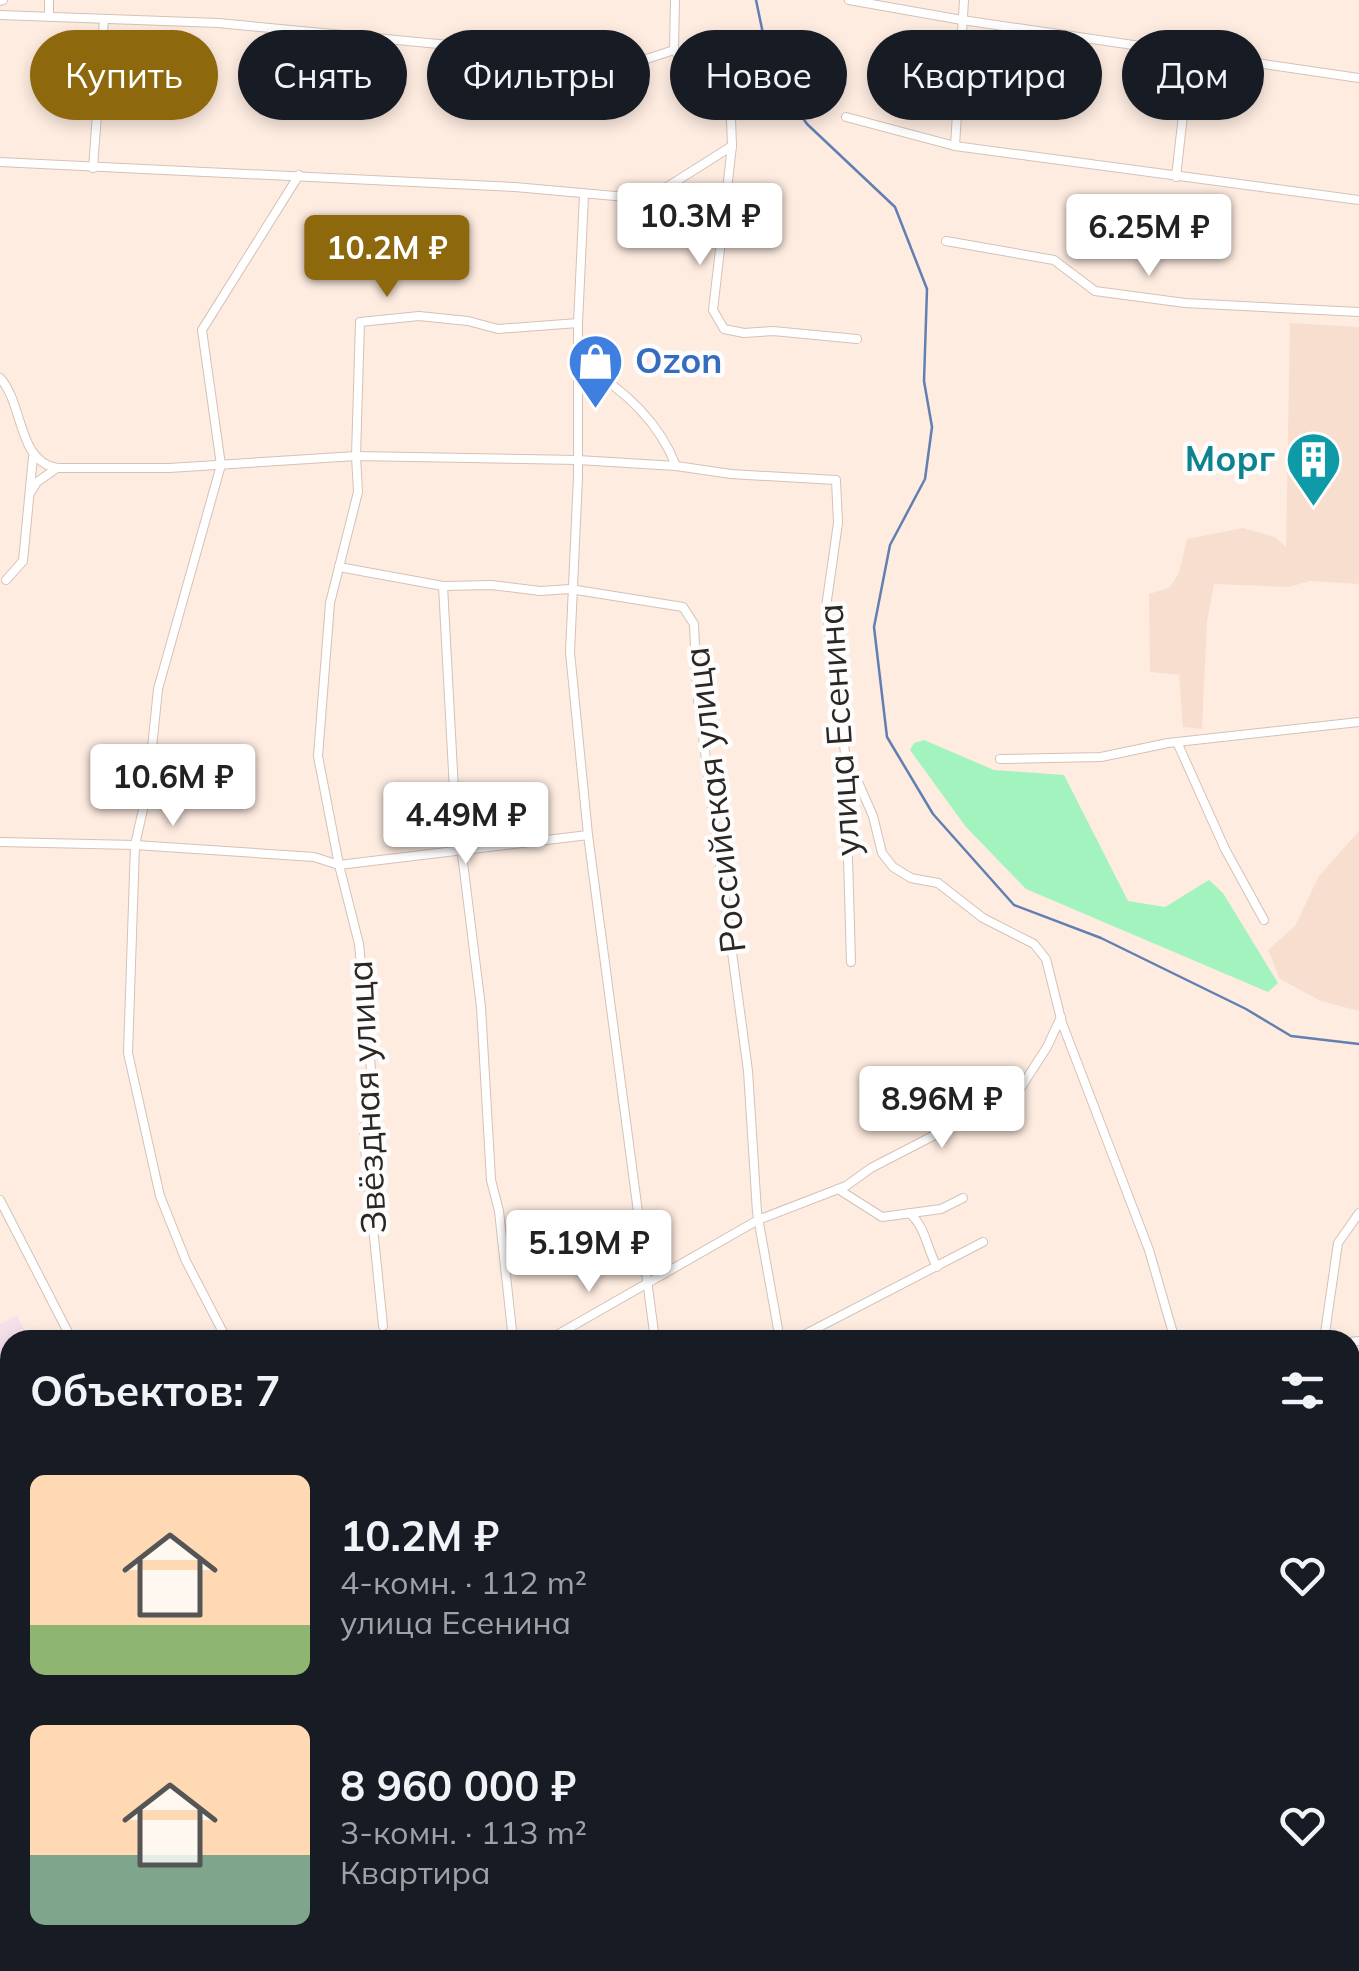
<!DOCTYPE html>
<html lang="ru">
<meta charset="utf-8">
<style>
body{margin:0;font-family:Mulish,sans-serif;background:#242831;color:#f1f3f6;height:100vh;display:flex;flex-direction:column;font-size:38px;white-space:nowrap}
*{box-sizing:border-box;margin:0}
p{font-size:32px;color:#9ea1a6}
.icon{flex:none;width:55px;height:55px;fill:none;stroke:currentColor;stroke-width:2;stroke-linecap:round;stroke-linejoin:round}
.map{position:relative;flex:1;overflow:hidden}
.details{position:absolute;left:0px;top:1330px;width:1360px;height:642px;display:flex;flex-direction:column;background:#171b24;border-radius:30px 30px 0 0;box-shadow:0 5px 15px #0003}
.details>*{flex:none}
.hud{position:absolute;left:30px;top:30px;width:1300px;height:90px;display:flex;gap:20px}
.price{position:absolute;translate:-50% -85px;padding:0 22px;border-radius:10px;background:#fff;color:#222;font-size:32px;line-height:65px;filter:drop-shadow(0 2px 5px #0008)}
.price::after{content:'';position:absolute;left:50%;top:60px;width:30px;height:22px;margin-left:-15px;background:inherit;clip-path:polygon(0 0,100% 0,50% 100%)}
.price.active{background:#8e680c;color:#fff}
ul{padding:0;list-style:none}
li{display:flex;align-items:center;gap:30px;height:250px;padding:0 30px}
li span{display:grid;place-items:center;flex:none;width:280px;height:200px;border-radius:15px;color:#555}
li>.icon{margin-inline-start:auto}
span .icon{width:120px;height:120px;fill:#fffc;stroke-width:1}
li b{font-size:42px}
h2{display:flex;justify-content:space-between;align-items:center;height:120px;padding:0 30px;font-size:42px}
.pill{padding:0 35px;border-radius:45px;background:#171b24;box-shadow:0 5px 15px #0003;font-size:35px;line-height:90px}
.pill.active{background:#8e680c;color:#fff}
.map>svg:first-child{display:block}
.built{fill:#f8decf}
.education{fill:#f5dfeb}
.green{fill:#a2f3be}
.forest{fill:url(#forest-firs)}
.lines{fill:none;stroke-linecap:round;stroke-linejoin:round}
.stream{stroke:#627fb2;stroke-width:2.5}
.minor-casing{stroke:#d4c2b7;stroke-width:10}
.minor{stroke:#fff;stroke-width:8}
.rail{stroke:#594f4a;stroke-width:2.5;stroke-dasharray:15 8;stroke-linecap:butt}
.labels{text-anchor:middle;stroke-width:9;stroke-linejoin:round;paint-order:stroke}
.shop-label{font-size:35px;font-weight:bold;fill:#366cbe;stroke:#fdfdfd;text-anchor:start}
.culture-label{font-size:35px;font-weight:bold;fill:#0d838f;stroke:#fdfdfd;text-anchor:end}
.street-label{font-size:35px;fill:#2d2622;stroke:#fdfdfd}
</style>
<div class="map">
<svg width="1359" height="1971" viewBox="0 0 1359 1971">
<defs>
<pattern id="forest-firs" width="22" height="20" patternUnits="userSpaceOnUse" patternTransform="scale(2.5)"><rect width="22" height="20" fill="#6bc68e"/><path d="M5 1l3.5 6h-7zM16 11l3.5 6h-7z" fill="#58a174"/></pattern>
</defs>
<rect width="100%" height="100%" fill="#feece1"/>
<!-- built -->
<g class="built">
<polygon points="1290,323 1359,327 1359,584 1310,581 1289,587 1214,584 1207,622 1202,729 1183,727 1179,675 1150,672 1149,594 1169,588 1179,573 1187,539 1243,528 1275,537 1286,547"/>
<polygon points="1359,831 1359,1011 1321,1001 1280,979 1268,950 1295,926 1319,876"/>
</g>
<!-- education -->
<polygon class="education" points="17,1316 30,1340 10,1340 10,1570 0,1571 0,1324"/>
<!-- green -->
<g class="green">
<polygon points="924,740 994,770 1064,775 1128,901 1165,907 1209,880 1223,893 1278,983 1268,992 1026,889 966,827 910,750 914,743"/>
<polygon points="1359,1631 1359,1971 1118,1971 1109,1963 1350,1962 1350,1637"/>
</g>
<!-- forest -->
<g class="forest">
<polygon points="1359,1510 1359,1631 1350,1636 1350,1515"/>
<polygon points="319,1963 319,1962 448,1963 445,1971 302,1971"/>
</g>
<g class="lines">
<!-- stream -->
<polyline class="stream" points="756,0 771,72 807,124 895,207 927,289 924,381 932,427 925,479 890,545 874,627 887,737 933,814 1014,905 1101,938 1246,1009 1291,1036 1359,1044"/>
<defs>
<g id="minor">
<polyline points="49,0 49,17"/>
<polyline points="849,0 962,20 1359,78"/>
<polyline points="0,1 3,0"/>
<polyline points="0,15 218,23 554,55 628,65 674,50"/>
<polyline points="674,50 731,119 732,146 713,310 724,329 744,333 773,331 857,339"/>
<polyline points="674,50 675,0"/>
<polyline points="846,117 955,146 1359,200"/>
<polyline points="955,146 964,0"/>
<polyline points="0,162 515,187 648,199 732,146"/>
<polyline points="93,168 104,19"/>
<polyline points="1176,177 1190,53"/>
<polyline points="584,195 578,323 578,477 570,652 588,835 655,1340"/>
<polyline points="946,241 1054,260 1095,291 1185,303 1359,312"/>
<path d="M579,363C621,387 659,421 676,466"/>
<path d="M0,378C24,404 17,461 57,468H169L356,456L578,460L676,466L731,474L836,480L838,523L826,607L845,753L851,962"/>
<polyline points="31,492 37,482 57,468"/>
<polyline points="339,567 443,586 491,585 540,591 570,589 683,607 694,624 697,692 748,1071 757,1212 780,1340"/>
<polyline points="6,580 23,561 33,457"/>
<polyline points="443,586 454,790 481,1007 491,1180 499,1211 513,1340"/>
<polyline points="1177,742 1225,849 1264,920"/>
<polyline points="847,757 873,816 882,853 893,867 911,878 938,883 983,918 1034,944 1046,959 1062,1023 1149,1250 1175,1340"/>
<polyline points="1000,759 1101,757 1168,743 1359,722"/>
<polyline points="0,842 135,845 314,857 339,865 588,835"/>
<polyline points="838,1189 882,1217 941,1209 963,1198"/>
<polyline points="0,1200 72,1340"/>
<path d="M909,1213C925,1225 927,1249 937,1267"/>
<polyline points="383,1326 365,1148 364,1131 373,1090 359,944 339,865 318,756 330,603 358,492 356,456 360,322 419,316 468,321 498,329 578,323"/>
<polyline points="227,1340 186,1261 160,1196 128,1053 135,845 148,787 158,689 221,465 202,330 299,175"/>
<polyline points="548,1340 758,1220 846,1186 871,1168 1018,1092 1047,1047 1061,1017"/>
<polyline points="794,1340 983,1242"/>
<polyline points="1324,1340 1338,1243 1359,1213"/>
<polyline points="1350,1342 1359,1341"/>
<polyline points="0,1579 10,1577"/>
<polyline points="0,1708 10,1707"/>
<polyline points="0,1725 10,1718"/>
<polyline points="0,1877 10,1871"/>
</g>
</defs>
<!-- minor casing -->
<use href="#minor" class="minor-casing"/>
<!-- minor -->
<use href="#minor" class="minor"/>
<!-- rail -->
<g class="rail">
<polyline points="1350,1461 1359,1455"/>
<polyline points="1350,1483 1359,1477"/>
<polyline points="1078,1962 1090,1971"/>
<polyline points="510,1971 525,1962"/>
<polyline points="537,1971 551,1962"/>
</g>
</g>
<!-- icons -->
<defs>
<symbol id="shop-pin" viewBox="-11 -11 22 30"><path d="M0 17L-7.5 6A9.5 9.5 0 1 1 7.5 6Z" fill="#3f7fe0" stroke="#fdfdfd"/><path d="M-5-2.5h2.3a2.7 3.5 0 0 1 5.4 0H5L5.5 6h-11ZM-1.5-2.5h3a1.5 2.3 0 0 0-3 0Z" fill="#fff"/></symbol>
<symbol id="building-pin" viewBox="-11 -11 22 30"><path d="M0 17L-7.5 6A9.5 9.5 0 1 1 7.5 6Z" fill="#0f9aa8" stroke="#fdfdfd"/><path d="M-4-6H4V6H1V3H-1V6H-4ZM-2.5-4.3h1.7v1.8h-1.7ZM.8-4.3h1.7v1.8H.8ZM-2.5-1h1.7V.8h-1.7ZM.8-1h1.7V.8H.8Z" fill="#fff"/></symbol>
</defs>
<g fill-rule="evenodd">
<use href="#shop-pin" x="564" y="330" width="63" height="86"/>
<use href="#building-pin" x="1282" y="428" width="63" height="86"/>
</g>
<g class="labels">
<!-- shop labels -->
<g class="shop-label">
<text x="635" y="373">Ozon</text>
</g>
<!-- culture labels -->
<g class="culture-label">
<text x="1275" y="471">Морг</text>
</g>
<!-- street labels -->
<g class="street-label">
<text transform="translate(839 730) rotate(-94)" y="12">улица Есенина</text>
<text transform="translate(715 800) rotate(-97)" y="12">Российская улица</text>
<text transform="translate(367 1097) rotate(-93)" y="12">Звёздная улица</text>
</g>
</g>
</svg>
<b class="price" style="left:700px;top:268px">10.3M ₽</b>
<b class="price" style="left:1149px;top:279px">6.25M ₽</b>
<b class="price active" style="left:387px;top:300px">10.2M ₽</b>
<b class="price" style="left:173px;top:829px">10.6M ₽</b>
<b class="price" style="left:466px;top:867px">4.49M ₽</b>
<b class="price" style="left:942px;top:1151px">8.96M ₽</b>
<b class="price" style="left:589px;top:1295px">5.19M ₽</b>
<div class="hud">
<a class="pill active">Купить</a>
<a class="pill">Снять</a>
<a class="pill">Фильтры</a>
<a class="pill">Новое</a>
<a class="pill">Квартира</a>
<a class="pill">Дом</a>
</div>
<section class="details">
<h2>Объектов: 7<svg class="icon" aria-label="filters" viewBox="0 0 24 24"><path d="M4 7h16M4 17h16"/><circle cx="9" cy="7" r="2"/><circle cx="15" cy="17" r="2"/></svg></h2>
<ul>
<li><span style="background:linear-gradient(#ffd9b3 75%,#8fb573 0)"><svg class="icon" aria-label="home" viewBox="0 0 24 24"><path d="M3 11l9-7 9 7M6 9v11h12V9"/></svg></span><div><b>10.2M ₽</b><p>4-комн. · 112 m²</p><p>улица Есенина</p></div><svg class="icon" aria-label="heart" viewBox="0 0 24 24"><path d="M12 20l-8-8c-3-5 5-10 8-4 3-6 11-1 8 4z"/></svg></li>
<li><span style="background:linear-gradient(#ffd9b3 65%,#7fa58c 0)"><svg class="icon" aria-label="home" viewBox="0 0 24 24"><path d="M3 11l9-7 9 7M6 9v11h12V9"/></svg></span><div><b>8 960 000 ₽</b><p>3-комн. · 113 m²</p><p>Квартира</p></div><svg class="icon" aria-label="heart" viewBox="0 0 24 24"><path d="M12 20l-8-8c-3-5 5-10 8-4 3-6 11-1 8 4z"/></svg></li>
</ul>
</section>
</div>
